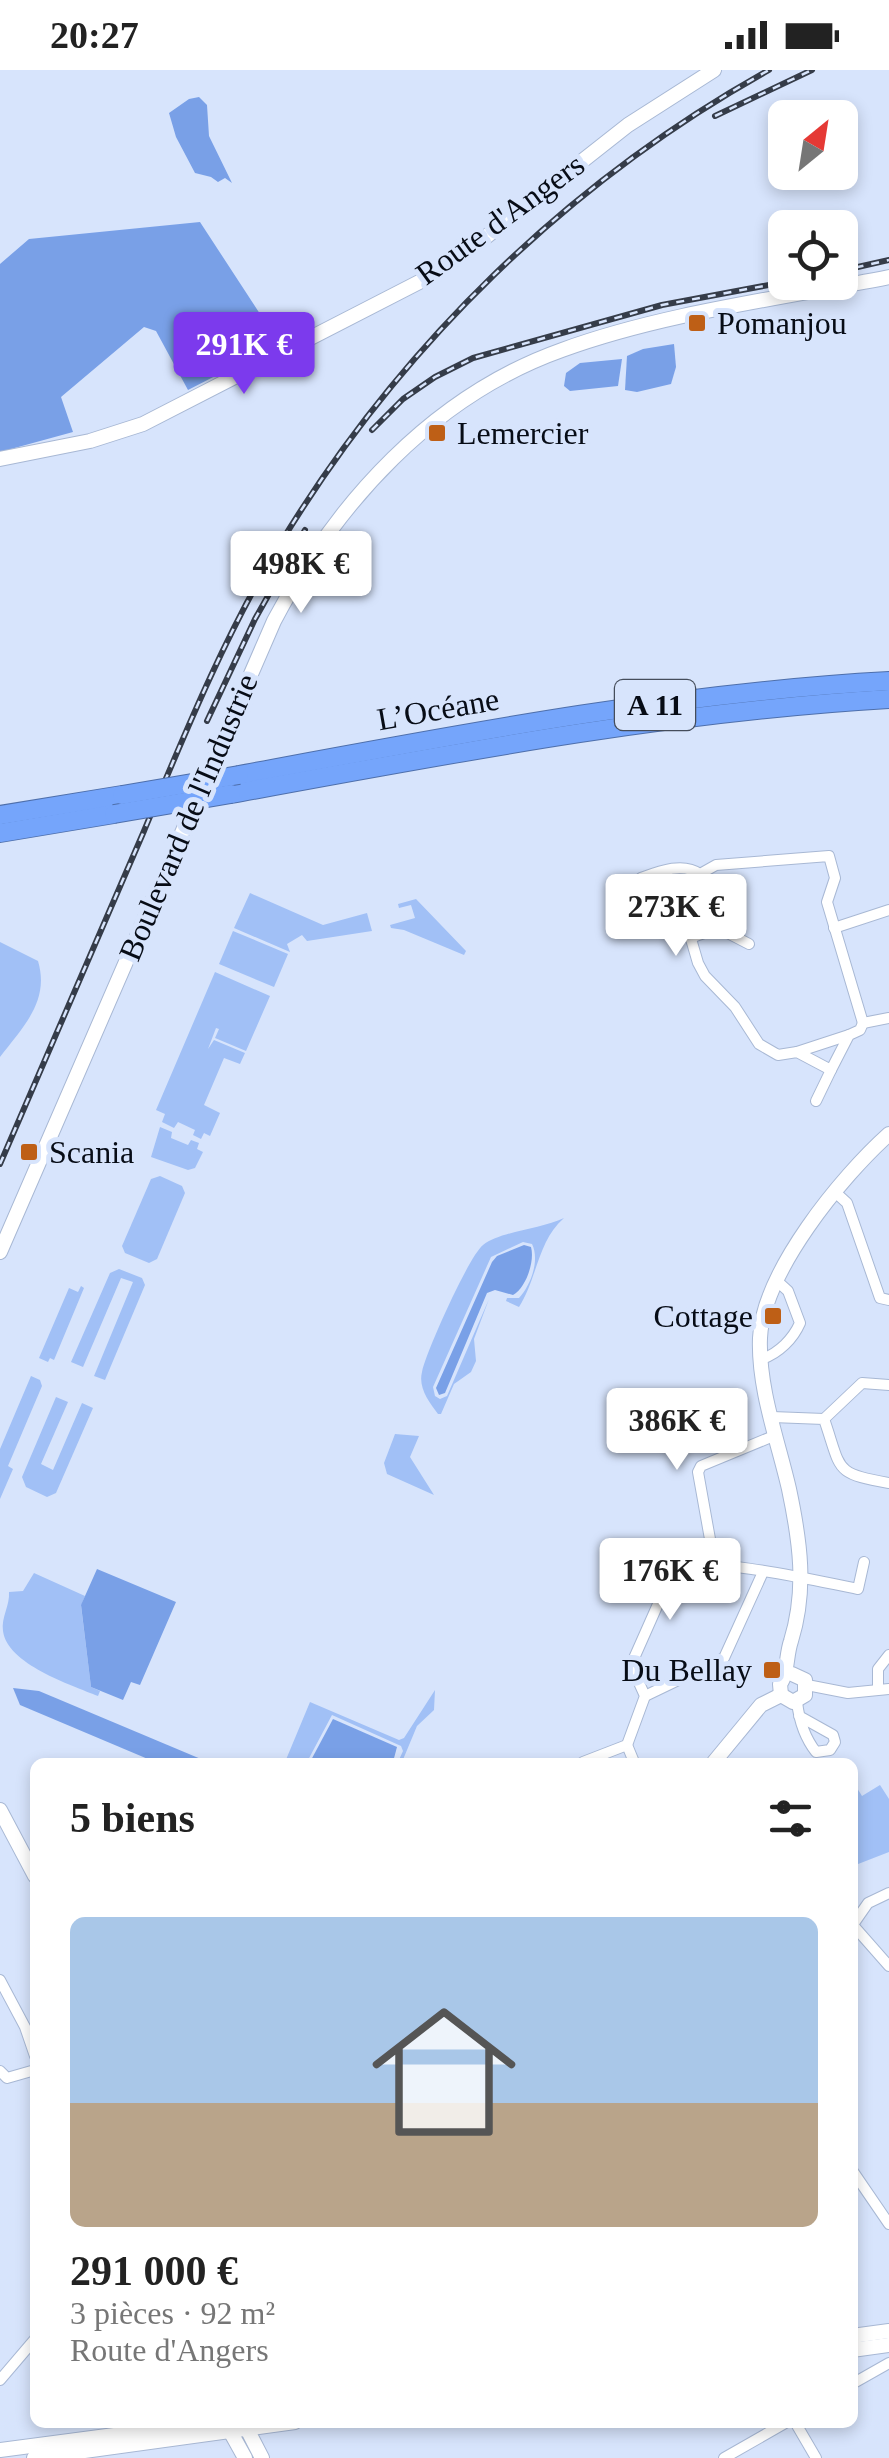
<!DOCTYPE html>
<html lang="fr">
<meta charset="utf-8">
<style>
body{margin:0;font-family:Georgia,serif;background:#f6f6f6;color:#222;height:100vh;display:flex;flex-direction:column;font-size:38px;white-space:nowrap}
*{box-sizing:border-box;margin:0}
p{font-size:32px;color:#767676}
.icon{flex:none;width:55px;height:55px;fill:none;stroke:currentColor;stroke-width:2;stroke-linecap:round;stroke-linejoin:round}
.map{position:relative;flex:1;overflow:hidden}
.side{position:absolute;left:30px;top:1688px;width:828px;height:670px;display:flex;flex-direction:column;background:#fff;border-radius:15px;box-shadow:0 5px 15px #0003}
.side>*{flex:none}
.needle{width:65px;rotate:30deg}
.buttons{position:absolute;left:768px;top:30px;display:grid;gap:20px}
.buttons a{display:grid;place-items:center;width:90px;height:90px;border-radius:15px;background:#fff;box-shadow:0 5px 15px #0003;font-size:50px}
.price{position:absolute;translate:-50% -85px;padding:0 22px;border-radius:10px;background:#fff;color:#222;font-size:32px;line-height:65px;filter:drop-shadow(0 2px 5px #0008)}
.price::after{content:'';position:absolute;left:50%;top:60px;width:30px;height:22px;margin-left:-15px;background:inherit;clip-path:polygon(0 0,100% 0,50% 100%)}
.price.selected{background:#7c3aed;color:#fff}
ul{padding:0;list-style:none}
li{display:grid;align-content:center;gap:20px;height:530px;padding:0 40px}
li span{display:grid;place-items:center;height:310px;border-radius:15px;color:#555}
li>.icon{margin-inline-start:auto}
span .icon{width:180px;height:180px;fill:#fffc;stroke-width:1}
li b{font-size:42px}
h2{display:flex;justify-content:space-between;align-items:center;height:120px;padding:0 40px;font-size:42px}
.status{display:flex;justify-content:space-between;align-items:center;height:70px;padding:0 50px;background:#fff;direction:ltr}
.status svg{height:28px;fill:currentColor}
.map>svg:first-child{display:block}
.green{fill:#a1c0f6}
.forest{fill:#79a0e7}
.lines{fill:none;stroke-linecap:round;stroke-linejoin:round}
.street-casing{stroke:#a8b8d4;stroke-width:12}
.secondary-casing{stroke:#a8b8d4;stroke-width:16}
.highway-casing{stroke:#4e6fab;stroke-width:20}
.street{stroke:#fff;stroke-width:10}
.secondary{stroke:#fff;stroke-width:14}
.highway{stroke:#75a5fb;stroke-width:18}
.rail-casing{stroke:#353c49;stroke-width:6}
.rail{stroke:#d7e4fc;stroke-width:2.5;stroke-dasharray:8;stroke-linecap:butt}
.highway-bridge-casing{stroke:#4e6fab;stroke-width:20;stroke-linecap:butt}
.highway-bridge{stroke:#75a5fb;stroke-width:18}
.poi-dot{fill:#be5f16;stroke:#d7e4fc;stroke-width:4}
.labels{text-anchor:middle;stroke-width:10;stroke-linejoin:round;paint-order:stroke}
.shield{fill:#d7e4fc;stroke:#454d5b;stroke-width:2.5}
.shield-label{font-size:30px;font-weight:bold;fill:#070c16}
.street-label{font-size:32px;fill:#070c16;stroke:#d7e4fc}
.poi-label{font-size:32px;fill:#070c16;stroke:#d7e4fc;text-anchor:start}
</style>
<div class="status"><b>20:27</b><svg viewBox="0 0 49 12"><path d="M0 12V9h3v3zM5 12V6h3v6zM10 12V3h3v9zM15 12V0h3v12zM26 1h20v11H26zM47 4h2v5h-2z"/></svg></div>
<div class="map">
<svg width="889" height="2388" viewBox="0 0 889 2388">
<rect width="100%" height="100%" fill="#d7e4fc"/>
<!-- green -->
<g class="green">
<polygon points="250,823 323,855 367,843 372,861 307,871 302,865 287,874 290,882 234,858"/>
<polygon points="416,829 466,881 464,885 404,860 391,858 390,855 415,848 411,835 399,838 398,834"/>
<polygon points="233,861 288,884 274,917 219,894"/>
<path d="M0,872L38,891C50,931 23,957 0,987Z"/>
<polygon points="215,902 270,926 246,981 215,968 219,959 216,958 208,979 214,970 245,983 240,994 224,988 204,1035 220,1043 210,1066 204,1063 201,1069 193,1065 195,1060 178,1052 174,1058 162,1052 165,1044 156,1040"/>
<polygon points="160,1057 172,1062 171,1068 188,1075 191,1070 199,1073 197,1079 203,1082 195,1098 188,1100 151,1087"/>
<polygon points="160,1106 182,1116 185,1123 157,1189 149,1193 125,1183 122,1176 151,1109"/>
<path d="M564,1148C538,1170 537,1209 519,1237L506,1231L507,1228H519C531,1215 540,1190 532,1174L523,1172L491,1187L433,1317L435,1326L440,1329L447,1326L489,1229L474,1269L476,1291L471,1302L454,1314L441,1344H438C429,1332 418,1318 422,1302C426,1282 469,1186 483,1175C501,1161 541,1159 564,1148Z"/>
<polygon points="119,1199 142,1208 145,1215 105,1310 94,1306 133,1212 121,1208 83,1297 71,1292 110,1203"/>
<polygon points="81,1216 84,1218 54,1290 50,1288 48,1292 39,1288 69,1218 78,1222"/>
<polygon points="31,1306 40,1310 42,1316 8,1396 13,1399 0,1429 0,1379"/>
<polygon points="56,1327 68,1332 41,1394 53,1400 82,1333 93,1338 56,1423 47,1427 26,1417 22,1407"/>
<polygon points="395,1364 419,1366 410,1387 434,1425 387,1404 384,1393"/>
<path d="M34,1503L85,1526L81,1536L91,1617L100,1621L98,1626C71,1615 7,1594 3,1561C1,1547 10,1536 9,1522L23,1521Z"/>
<polygon points="435,1620 434,1640 417,1656 402,1692 398,1692 403,1681 401,1676 332,1645 307,1692 285,1692 310,1632 399,1670 404,1668"/>
<polygon points="852,1710 862,1726 880,1715 889,1729 889,1782 853,1796"/>
</g>
<!-- forest -->
<g class="forest">
<polygon points="199,27 207,35 209,66 232,113 225,108 218,112 211,107 195,103 176,67 169,43 189,29"/>
<polygon points="200,152 279,273 188,320 156,261 144,257 61,327 73,362 0,382 0,194 29,169"/>
<polygon points="674,274 676,297 671,314 637,322 625,320 627,286 643,279"/>
<polygon points="622,289 618,316 570,321 564,316 566,303 580,293"/>
<path d="M524,1175L531,1177C535,1191 526,1218 513,1225L495,1220L487,1223L445,1323L439,1325L436,1318L492,1192L497,1186Z"/>
<polygon points="97,1499 176,1532 140,1615 131,1612 123,1630 91,1617 81,1535"/>
<polygon points="13,1618 39,1621 208,1692 155,1692 20,1635"/>
<polygon points="333,1649 397,1677 393,1692 310,1692"/>
</g>
<g class="lines">
<defs>
<g id="street">
<polyline points="700,804 684,845 698,893 705,906 735,937 759,974 778,985 797,982 831,1000 849,965 860,960 863,953"/>
<path d="M641,808C660,801 683,792 700,804L716,795L829,786L835,808L827,832L863,953"/>
<polyline points="834,858 889,840"/>
<polyline points="690,868 718,858 749,874"/>
<polyline points="863,953 889,948"/>
<polyline points="797,982 849,965"/>
<polyline points="816,1031 831,1000"/>
<polyline points="835,1122 847,1133 880,1228 889,1230"/>
<path d="M762,1289C779,1283 793,1269 800,1253L788,1221L777,1211"/>
<path d="M772,1347L824,1349C842,1401 833,1403 889,1413"/>
<polyline points="824,1349 862,1313 889,1315"/>
<polyline points="715,1497 698,1402 701,1396 776,1365"/>
<polyline points="807,1615 848,1623 889,1619"/>
<polyline points="878,1619 878,1599 889,1585"/>
<polyline points="645,1626 724,1588 763,1502"/>
<path d="M797,1632C799,1649 805,1668 816,1682L830,1680L835,1672L833,1665L799,1646"/>
<path d="M627,1675L645,1626L631,1595L674,1498C717,1487 812,1510 858,1519L864,1492"/>
<polyline points="627,1675 634,1692"/>
<polyline points="583,1692 627,1675"/>
<polyline points="852,1854 889,1896"/>
<polyline points="852,1856 868,1833 889,1823"/>
<polyline points="0,1910 25,1957 35,1986"/>
<polyline points="0,2001 7,2008 35,2000"/>
<polyline points="852,2100 889,2154"/>
<polyline points="0,2310 35,2269"/>
<polyline points="852,2314 889,2293"/>
<polyline points="795,2352 816,2388"/>
<polyline points="724,2388 787,2352"/>
</g>
<g id="secondary">
<polyline points="0,389 90,371 143,354 429,207 482,170 628,55 714,0"/>
<path d="M0,1182L274,551C336,433 433,326 562,280C663,243 783,228 889,207"/>
<path d="M781,1625L780,1614C788,1603 786,1585 791,1571C807,1519 800,1471 789,1419C778,1371 758,1318 760,1268C763,1202 841,1107 889,1064"/>
<polyline points="781,1625 793,1632 805,1625 805,1610 792,1604"/>
<polyline points="714,1692 761,1635 781,1625"/>
<polyline points="0,1740 35,1806"/>
<polyline points="852,2266 889,2261"/>
<polyline points="852,2280 889,2275"/>
<polyline points="225,2352 245,2388"/>
<polyline points="244,2353 262,2388"/>
<polyline points="0,2380 213,2352"/>
<polyline points="34,2388 295,2352"/>
</g>
<g id="highway">
<path d="M239,705C454,665 670,623 889,611"/>
<path d="M231,724C449,684 667,642 889,629"/>
<polyline points="0,745 122,725"/>
<polyline points="0,763 114,744"/>
</g>
</defs>
<!-- street casing -->
<use href="#street" class="street-casing"/>
<!-- secondary casing -->
<use href="#secondary" class="secondary-casing"/>
<!-- highway casing -->
<use href="#highway" class="highway-casing"/>
<!-- street -->
<use href="#street" class="street"/>
<!-- secondary -->
<use href="#secondary" class="secondary"/>
<!-- highway -->
<use href="#highway" class="highway"/>
<defs>
<g id="rail">
<polyline points="715,46 812,0"/>
<polyline points="840,201 889,190"/>
<polyline points="372,360 403,329 435,307 473,288 662,235 785,212"/>
<polyline points="207,651 255,549 305,460"/>
<path d="M0,1094C48,983 96,872 144,761C185,663 225,565 280,474C399,277 568,112 769,0"/>
</g>
</defs>
<!-- rail casing -->
<use href="#rail" class="rail-casing"/>
<!-- rail -->
<use href="#rail" class="rail"/>
<defs>
<g id="highway-bridge">
<polyline points="122,725 239,705"/>
<polyline points="114,744 231,724"/>
</g>
</defs>
<!-- highway-bridge casing -->
<use href="#highway-bridge" class="highway-bridge-casing"/>
<!-- highway-bridge -->
<use href="#highway-bridge" class="highway-bridge"/>
</g>
<!-- markers -->
<g class="poi-dot">
<rect x="687" y="243" width="20" height="20" rx="5"/>
<rect x="427" y="353" width="20" height="20" rx="5"/>
<rect x="19" y="1072" width="20" height="20" rx="5"/>
<rect x="763" y="1236" width="20" height="20" rx="5"/>
<rect x="762" y="1590" width="20" height="20" rx="5"/>
</g>
<g class="labels">
<!-- shield labels -->
<rect class="shield" x="615" y="610" width="80" height="50" rx="8"/>
<g class="shield-label">
<text x="655" y="645">A 11</text>
</g>
<!-- street labels -->
<g class="street-label">
<text transform="translate(500 149) rotate(-36)" y="11">Route d'Angers</text>
<text transform="translate(438 639) rotate(-10)" y="11">L’Océane</text>
<text transform="translate(188 747) rotate(-67)" y="11">Boulevard de l'Industrie</text>
</g>
<!-- poi labels -->
<g class="poi-label">
<text x="717" y="264">Pomanjou</text>
<text x="457" y="374">Lemercier</text>
<text x="49" y="1093">Scania</text>
<text x="753" y="1257" text-anchor="end">Cottage</text>
<text x="752" y="1611" text-anchor="end">Du Bellay</text>
</g>
</g>
</svg>
<div class="buttons">
<a><svg class="needle" viewBox="-14 -14 28 28"><path d="M0-13l5 13h-10z" fill="#e53935"/><path d="M0 13l5-13h-10z" fill="#767676"/></svg></a>
<a><svg class="icon" aria-label="locate" viewBox="0 0 24 24"><circle cx="12" cy="12" r="6"/><path d="M12 2v4M12 18v4M2 12h4M18 12h4"/></svg></a>
</div>
<b class="price selected" style="left:244px;top:327px">291K €</b>
<b class="price" style="left:301px;top:546px">498K €</b>
<b class="price" style="left:676px;top:889px">273K €</b>
<b class="price" style="left:677px;top:1403px">386K €</b>
<b class="price" style="left:670px;top:1553px">176K €</b>
<section class="side">
<h2>5 biens<svg class="icon" aria-label="filters" viewBox="0 0 24 24"><path d="M4 7h16M4 17h16"/><circle cx="9" cy="7" r="2"/><circle cx="15" cy="17" r="2"/></svg></h2>
<ul>
<li><span style="background:linear-gradient(#a9c7e8 60%,#b9a48a 0)"><svg class="icon" aria-label="home" viewBox="0 0 24 24"><path d="M3 11l9-7 9 7M6 9v11h12V9"/></svg></span><div><b>291 000 €</b><p>3 pièces · 92 m²</p><p>Route d'Angers</p></div></li>
</ul>
</section>
</div>
